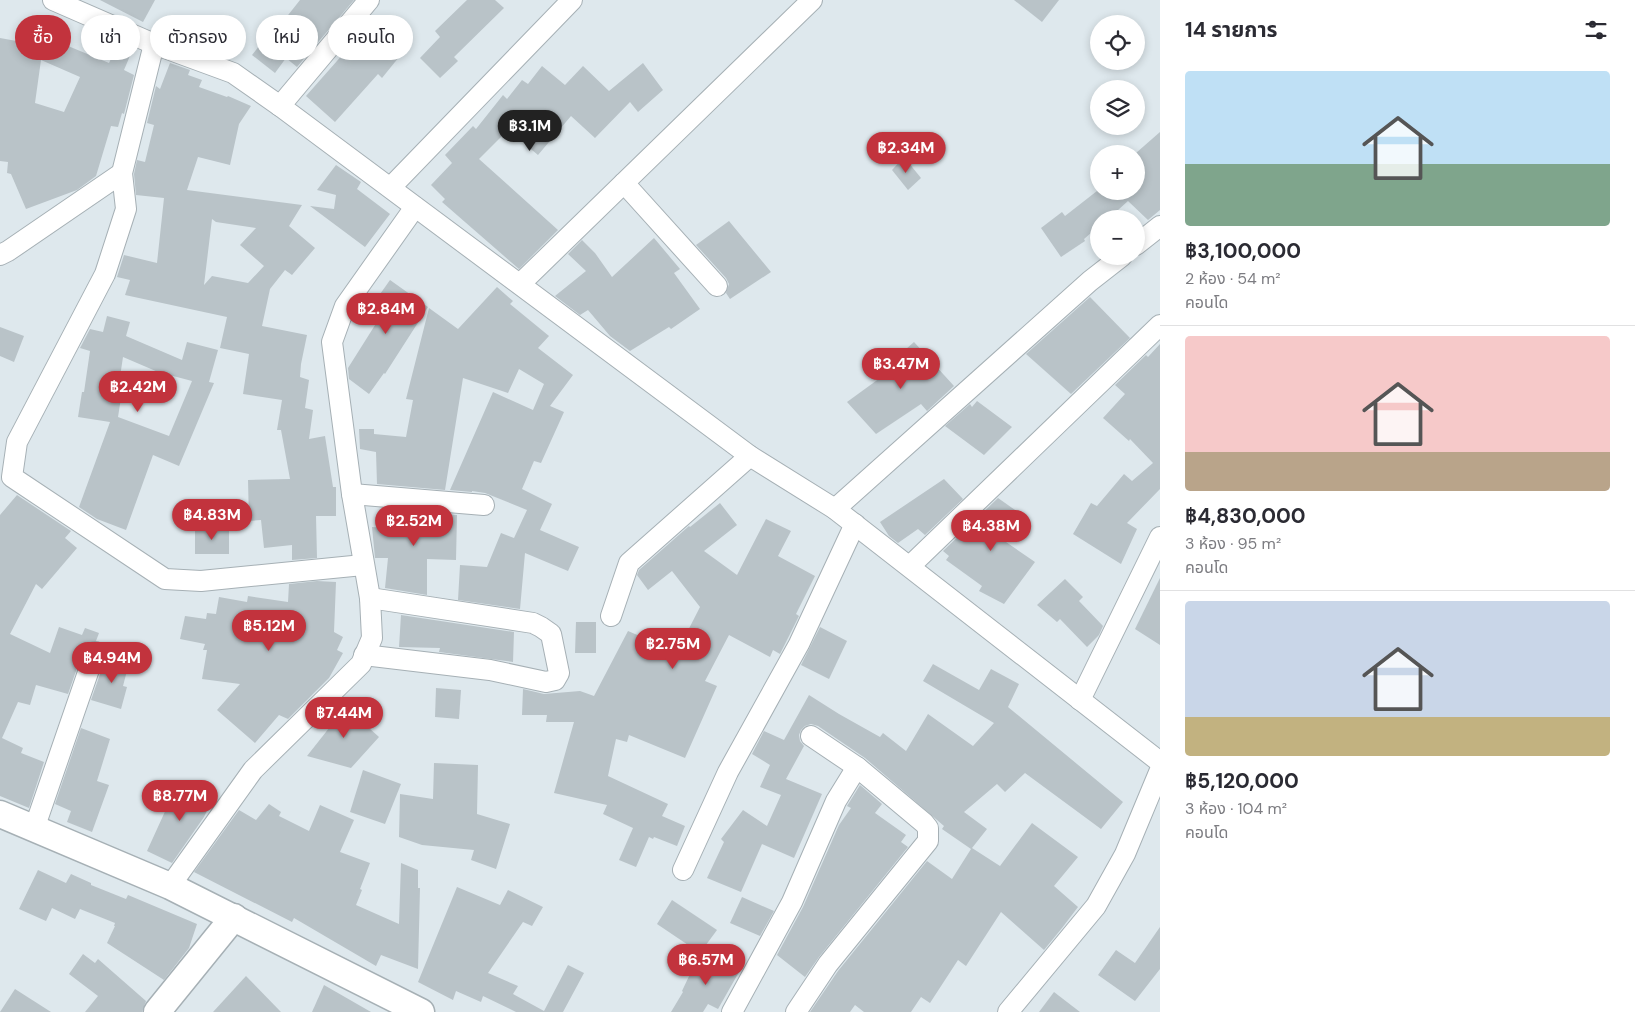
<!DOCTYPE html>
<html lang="th">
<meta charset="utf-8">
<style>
body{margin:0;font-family:"DM Sans","Noto Sans Thai",sans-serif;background:#f7f7f7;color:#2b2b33;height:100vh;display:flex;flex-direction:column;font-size:19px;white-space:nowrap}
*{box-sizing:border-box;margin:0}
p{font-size:16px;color:#7c7c81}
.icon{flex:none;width:28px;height:28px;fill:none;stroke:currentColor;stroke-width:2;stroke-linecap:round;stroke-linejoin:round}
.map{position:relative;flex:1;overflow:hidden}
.panel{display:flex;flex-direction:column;background:#fff;width:475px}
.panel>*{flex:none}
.top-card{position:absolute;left:15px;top:15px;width:475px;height:45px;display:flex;gap:10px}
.buttons{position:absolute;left:1090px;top:15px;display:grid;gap:10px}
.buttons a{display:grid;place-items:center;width:55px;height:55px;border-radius:50%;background:#fff;box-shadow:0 2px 8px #0003;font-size:25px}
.price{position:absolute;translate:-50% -42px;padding:0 11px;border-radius:18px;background:#c2333d;color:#fff;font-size:16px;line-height:32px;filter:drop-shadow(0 1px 2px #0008)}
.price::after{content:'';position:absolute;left:50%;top:30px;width:15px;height:11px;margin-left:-8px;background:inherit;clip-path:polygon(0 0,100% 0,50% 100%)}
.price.active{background:#222;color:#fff}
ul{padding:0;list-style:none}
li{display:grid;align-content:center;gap:10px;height:265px;padding:0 25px}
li+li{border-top:1px solid #e1e1e2}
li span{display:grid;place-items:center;height:155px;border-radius:5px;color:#555}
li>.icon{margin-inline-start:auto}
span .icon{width:90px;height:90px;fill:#fffc;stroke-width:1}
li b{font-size:21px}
h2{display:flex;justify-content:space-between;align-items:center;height:60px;padding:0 25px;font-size:21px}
.chip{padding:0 18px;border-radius:22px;background:#fff;box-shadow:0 2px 8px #0003;font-size:18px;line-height:45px}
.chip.active{background:#c2333d;color:#fff}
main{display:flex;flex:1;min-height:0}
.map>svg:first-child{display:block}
.building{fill:#b9c3c8;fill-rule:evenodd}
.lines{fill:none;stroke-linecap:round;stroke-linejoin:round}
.minor-casing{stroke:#a6b0b5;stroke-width:22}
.tertiary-casing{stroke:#a6b0b5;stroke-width:29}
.minor{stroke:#fff;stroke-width:20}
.tertiary{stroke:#fff;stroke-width:26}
</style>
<main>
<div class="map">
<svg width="1160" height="1012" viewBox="0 0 1160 1012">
<rect width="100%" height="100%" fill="#dee8ed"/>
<!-- building -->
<g class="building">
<polygon points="100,0 155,0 143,22"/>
<polygon points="300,0 354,0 297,67 286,58 275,73 252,55 278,22 281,24"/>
<polygon points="467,0 495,0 504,8 454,57 458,61 440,78 420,58 440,37 435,31"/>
<polygon points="1014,0 1059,0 1042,22"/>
<polygon points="375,18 408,46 382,78 378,74 335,122 306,96"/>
<path d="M24,29L44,32V36L109,63L118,44L132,51L124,70L134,75L124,114L122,113L118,127L111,126L96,176L77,190L26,209L11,174L7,173L8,162L0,161V38L22,42ZM41,60L80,77L64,112L35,103Z"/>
<path d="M170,63L190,70L188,75L202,80L199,87L227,97L228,96L251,106L239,124L230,165L198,157L187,190L302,205L289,226L315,248L292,275L285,270L270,289L262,326L307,335L301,364L300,377L309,380L305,408L313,410L309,439L325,436L333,487H336V516H316L317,558L292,560V545L264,548L261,520L249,521L248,480L290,479L281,430H277L282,400L243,394L249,354L220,348L227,317L125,295L130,280L117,277L124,255L157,263L164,198L136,195L134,174L137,160L145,162L154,125L147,123L156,86L160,89ZM212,219L216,222L256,228L240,245L264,266L248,283L212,276L204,285Z"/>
<polygon points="643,63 663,90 638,112 630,102 595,138 571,116 538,155 508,130 479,159 558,230 519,269 442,202 445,199 431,185 452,163 445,155 473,126 476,129 503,95 507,99 522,80 528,84 542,66 565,85 583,66 609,91"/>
<polygon points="1160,132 1160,210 1148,220 1128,201 1108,219 1099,219 1099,226 1084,239 1085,241 1061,257 1041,228 1062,212 1065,216 1097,191 1136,191 1136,153"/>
<polygon points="904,157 921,178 908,190 892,170"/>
<polygon points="336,165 361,182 357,189 390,214 365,247 310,206 334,209 336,195 317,190"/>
<polygon points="729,221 771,272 730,299 726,293 729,284 726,278 696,245"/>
<polygon points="654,238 680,269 674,273 700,309 671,329 669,327 630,351 610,336 588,310 580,315 555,296 586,271 568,254 582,240 595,253 612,277"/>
<polygon points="390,280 428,307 385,374 384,373 369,394 349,379 348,368 377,322 366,314"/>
<polygon points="497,287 513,301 510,304 549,336 538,348 573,375 550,406 564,412 541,463 534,461 522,489 552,504 540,530 579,547 568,571 525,553 520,609 458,600 460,565 487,567 501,533 514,538 527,510 485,493 472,491 472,492 450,490 493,392 533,410 544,384 519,369 508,393 463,378 445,490 377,484 376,452 360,449 359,429 374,429 374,434 406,437 413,400 406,399 429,308 458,329"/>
<polygon points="1090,297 1130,338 1071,394 1026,354"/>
<path d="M107,316L130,322L126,336L182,360L187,342L218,350L209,382L214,383L179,466L153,455L126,530L97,519L79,507L110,422L78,417L82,392H84L90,351L80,348L90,329L103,332ZM123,357L158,372L192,381L169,436L118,417L121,398L117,397Z"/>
<polygon points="0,327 24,336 14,362 0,356"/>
<polygon points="914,342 954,386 927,411 921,404 876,434 847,402 891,370 887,366"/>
<polygon points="1160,344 1160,489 1127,523 1137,529 1121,564 1073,534 1091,503 1097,506 1124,474 1132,481 1153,463 1130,439 1129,441 1103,418 1125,394 1115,385 1146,355 1148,357"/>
<polygon points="977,401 1012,427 984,455 945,426 970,404 972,407"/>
<polygon points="944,479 963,499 925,535 918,529 898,543 889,536 880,522"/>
<polygon points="17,495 71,531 65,538 77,548 42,589 36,584 10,634 50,653 59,627 82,635 85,628 99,633 96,641 88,643 84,648 68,694 36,685 30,705 18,702 2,738 23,748 21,753 44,762 29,808 0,796 0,515"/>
<polygon points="998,498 1025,517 1006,542 1035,562 1004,604 979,591 982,586 946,560 949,556 943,551"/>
<polygon points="720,503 737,525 704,551 737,575 766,519 791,531 778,556 815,576 796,614 799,616 780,654 773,650 770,657 729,635 705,681 717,686 685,758 629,735 627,742 616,739 608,776 668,804 662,816 685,826 677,846 654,837 653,839 649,837 636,867 619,860 633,828 603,814 607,805 554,793 574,722 546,722 547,715 522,715 523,689 544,694 580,691 594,696 628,631 677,652 700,607 672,571 648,590 637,575 639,570 689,526 690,527"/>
<polygon points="387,509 457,515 456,560 427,559 427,595 385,588 388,558 375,558 372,527 385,528"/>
<rect x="195" y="528" width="34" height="26"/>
<polygon points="1160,578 1160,645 1135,629"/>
<polygon points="1065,579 1083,597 1079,601 1103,626 1099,635 1087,647 1060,619 1057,622 1037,605"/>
<polygon points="317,581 336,582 334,632 343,637 337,650 343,653 329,678 288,719 279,715 255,743 217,710 240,684 202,679 207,650 203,650 205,644 180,639 185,616 206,619 207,613 216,614 219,597 247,602 248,596 288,602 289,584"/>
<polygon points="401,615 514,632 513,662 439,652 440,648 399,647"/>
<polygon points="576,622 596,622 596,653 575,653"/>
<polygon points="820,627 847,641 829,679 801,665"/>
<polygon points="106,657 129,663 123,686 127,687 121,709 91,700"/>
<polygon points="933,664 979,690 991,669 1019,684 1008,707 1123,802 1101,829 1025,773 1005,792 997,784 964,812 987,829 972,848 1000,866 1032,823 1078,857 1054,886 1078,907 1062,928 1044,950 1001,912 966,966 958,960 930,1003 921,997 911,1012 864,1012 855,1005 850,1012 810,1012 838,971 927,861 952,879 971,849 942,829 944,826 865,758 818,726 811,724 805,726 801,730 799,735 800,741 804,746 786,779 822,794 794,858 762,844 741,892 707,878 724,842 721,839 743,810 767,826 781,795 760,787 770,765 752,754 764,731 784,740 809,695 839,714 880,737 883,733 906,751 928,714 973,746 994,723 923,681"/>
<polygon points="436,688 461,690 459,719 435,717"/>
<polygon points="340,702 379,737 351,768 307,756 337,718 328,713"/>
<polygon points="81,728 110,739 97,781 109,785 92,832 67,822 71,811 55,804"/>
<polygon points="434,763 478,765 477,814 510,824 496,869 471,860 474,850 422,845 399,837 400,794 433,799"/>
<polygon points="363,770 401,784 385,824 350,812"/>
<polygon points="191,783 215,794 204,817 172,863 147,851 173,794 184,799"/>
<polygon points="860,785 882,804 875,813 906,835 901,842 908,847 819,957 805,977 777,955 803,907 839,825 851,808 847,806"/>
<polygon points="269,804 281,812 279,816 309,831 320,805 354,820 340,852 370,863 360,889 362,890 356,905 399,924 401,863 418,870 418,888 420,888 418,969 381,955 376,966 294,918 292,922 194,872 239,810 256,820"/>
<polygon points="38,870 66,883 71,874 91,883 91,885 126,899 128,895 197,924 189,948 164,980 107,943 115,926 114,926 115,923 80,909 75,919 52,908 46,921 19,909"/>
<polygon points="457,887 500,905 508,890 543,907 532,926 523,922 488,973 518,986 513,994 544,1011 568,965 584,973 563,1012 516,1012 483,996 481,1002 456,991 453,1000 418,982"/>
<polygon points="742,897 774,911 760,936 730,923"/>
<polygon points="672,900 717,930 700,953 657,924"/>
<polygon points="1160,927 1160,969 1135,1001 1098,975 1116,950 1135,963"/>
<polygon points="700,953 739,972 718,1009 708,1004 703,1012 671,1012 683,992 682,991"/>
<polygon points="83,954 95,963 98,959 146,1001 142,1012 85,1012 98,996 69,974"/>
<polygon points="246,976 281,1012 213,1012"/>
<polygon points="324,985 371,1012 312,1012"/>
<polygon points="15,989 51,1012 0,1012"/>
<polygon points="1054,992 1080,1012 1039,1012"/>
</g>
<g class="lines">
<defs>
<g id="minor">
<polyline points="53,0 154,44 233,73 280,106 750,456 835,509 1160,762"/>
<polyline points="154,44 122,173 126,209 105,274 17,442 12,477 165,579 201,581 363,565"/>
<polyline points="280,106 369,0"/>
<polyline points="624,183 717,286"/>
<polyline points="391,187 572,0"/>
<polyline points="1136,245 1160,226"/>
<polyline points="0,255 8,251 122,173"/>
<polyline points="520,284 812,0"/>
<polyline points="352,494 484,505"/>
<polyline points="835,509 1090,281 1122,256"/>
<polyline points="910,566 1160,325"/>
<polyline points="611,616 629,563 750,456"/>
<polyline points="364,655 490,670 546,682 555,680 559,673 551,634 541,627 533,623 370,598"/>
<polyline points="1080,700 1160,537"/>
<polyline points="811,736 857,767"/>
<polyline points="34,829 95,652"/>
<polyline points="683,870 728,772 799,644 855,524"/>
<polyline points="170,886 253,770 361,664 372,638 370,598 352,494 332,342 345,306 415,207"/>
<polyline points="732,1012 792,902 836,801 857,767 924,823 928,828 928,841 828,964 796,1012"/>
<polyline points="1008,1012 1096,906 1125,854 1160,770"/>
</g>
<g id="tertiary">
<polyline points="0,814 170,886 421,1012"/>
<polyline points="157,1012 234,917"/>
</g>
</defs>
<!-- minor casing -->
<use href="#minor" class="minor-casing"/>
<!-- tertiary casing -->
<use href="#tertiary" class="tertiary-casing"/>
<!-- minor -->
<use href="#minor" class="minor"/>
<!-- tertiary -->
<use href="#tertiary" class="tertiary"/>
</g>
</svg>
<div class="buttons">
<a><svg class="icon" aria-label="locate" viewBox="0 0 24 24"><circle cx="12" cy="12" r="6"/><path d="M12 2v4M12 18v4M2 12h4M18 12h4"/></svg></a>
<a><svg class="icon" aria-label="layers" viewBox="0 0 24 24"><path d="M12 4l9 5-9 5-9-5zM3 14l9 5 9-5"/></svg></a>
<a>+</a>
<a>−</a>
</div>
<b class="price active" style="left:530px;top:152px">฿3.1M</b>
<b class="price" style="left:906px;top:174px">฿2.34M</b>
<b class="price" style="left:386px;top:335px">฿2.84M</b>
<b class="price" style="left:901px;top:390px">฿3.47M</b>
<b class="price" style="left:138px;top:413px">฿2.42M</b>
<b class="price" style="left:212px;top:541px">฿4.83M</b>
<b class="price" style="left:414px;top:547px">฿2.52M</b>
<b class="price" style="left:991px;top:552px">฿4.38M</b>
<b class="price" style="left:269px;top:652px">฿5.12M</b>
<b class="price" style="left:673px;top:670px">฿2.75M</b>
<b class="price" style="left:112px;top:684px">฿4.94M</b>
<b class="price" style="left:344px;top:739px">฿7.44M</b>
<b class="price" style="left:180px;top:822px">฿8.77M</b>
<b class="price" style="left:706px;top:986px">฿6.57M</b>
<div class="top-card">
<a class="chip active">ซื้อ</a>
<a class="chip">เช่า</a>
<a class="chip">ตัวกรอง</a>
<a class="chip">ใหม่</a>
<a class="chip">คอนโด</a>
</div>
</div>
<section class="panel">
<h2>14 รายการ<svg class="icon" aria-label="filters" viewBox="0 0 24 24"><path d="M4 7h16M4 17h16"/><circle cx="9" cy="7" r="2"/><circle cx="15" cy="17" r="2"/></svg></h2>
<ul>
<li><span style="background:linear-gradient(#bfe0f5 60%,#7fa58c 0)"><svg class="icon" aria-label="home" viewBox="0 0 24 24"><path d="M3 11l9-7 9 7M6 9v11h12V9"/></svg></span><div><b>฿3,100,000</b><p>2 ห้อง · 54 m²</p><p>คอนโด</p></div></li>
<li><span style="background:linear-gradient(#f6c9c9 75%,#b9a48a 0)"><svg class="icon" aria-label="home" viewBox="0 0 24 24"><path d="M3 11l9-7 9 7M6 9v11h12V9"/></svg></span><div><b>฿4,830,000</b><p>3 ห้อง · 95 m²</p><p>คอนโด</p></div></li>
<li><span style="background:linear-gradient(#c9d6e8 75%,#c2b280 0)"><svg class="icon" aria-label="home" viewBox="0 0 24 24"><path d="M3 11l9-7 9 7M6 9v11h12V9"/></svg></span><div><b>฿5,120,000</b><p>3 ห้อง · 104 m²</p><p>คอนโด</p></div></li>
</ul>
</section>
</main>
